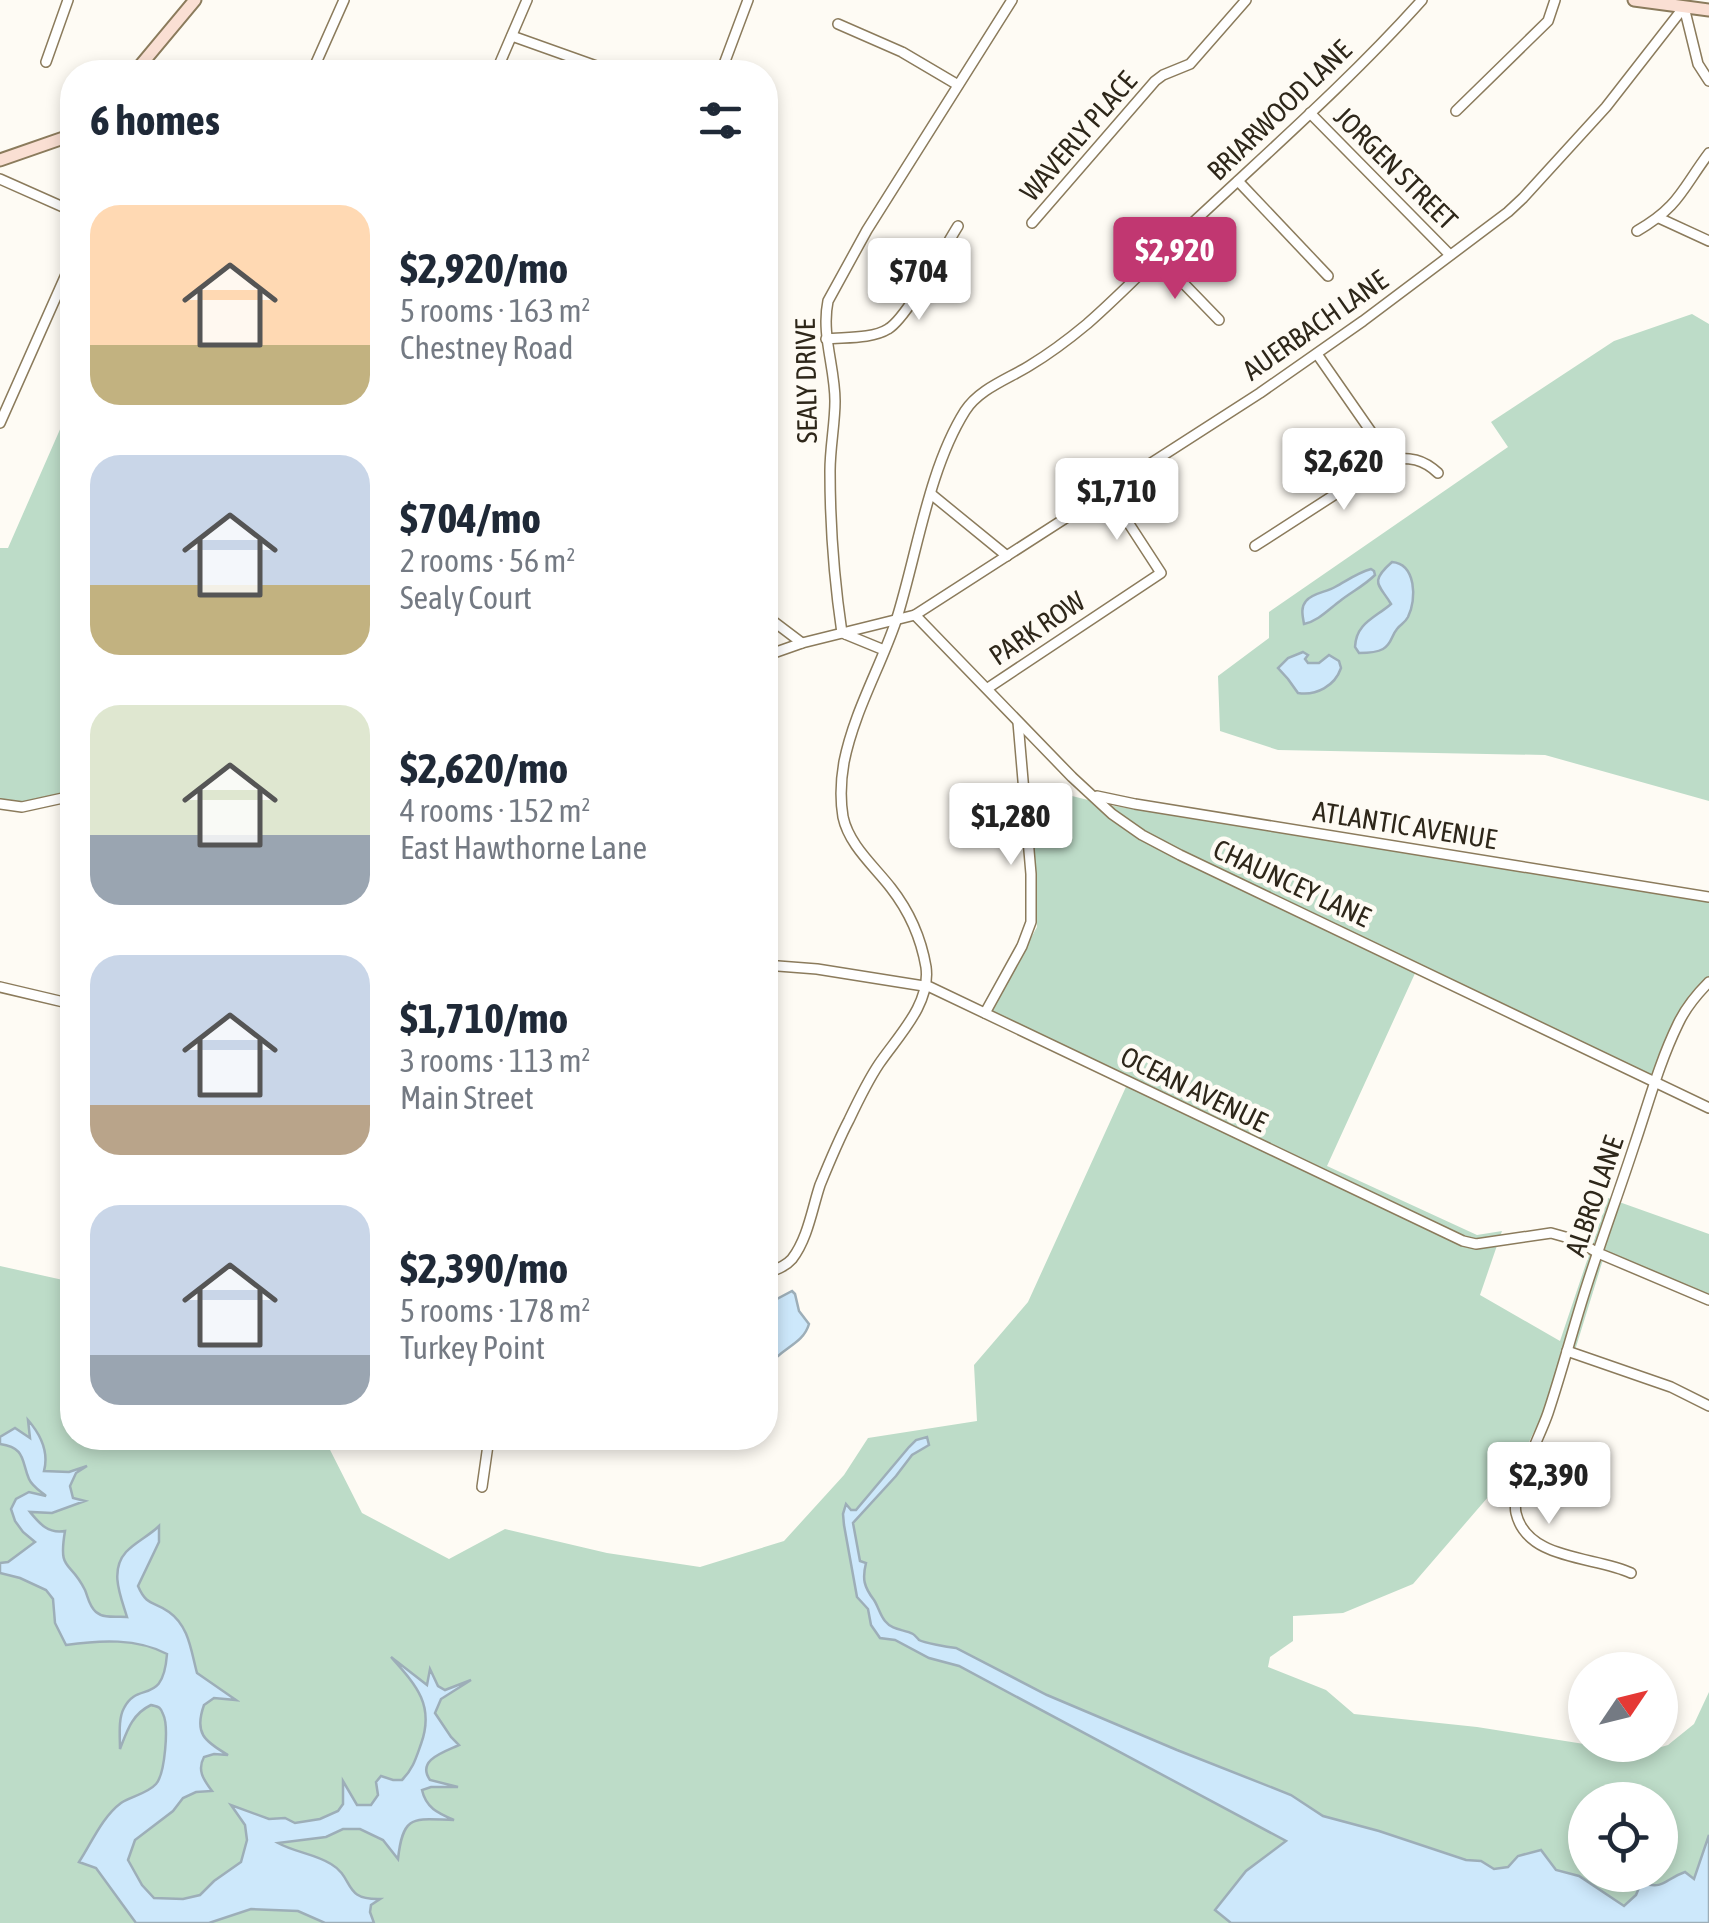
<!DOCTYPE html>
<meta charset="utf-8">
<style>
body{margin:0;font-family:"Asap Condensed",sans-serif;background:#f2f2f3;color:#1f2937;height:100vh;display:flex;flex-direction:column;font-size:38px;white-space:nowrap}
*{box-sizing:border-box;margin:0}
p{font-size:32px;color:#747a83}
.icon{flex:none;width:55px;height:55px;fill:none;stroke:currentColor;stroke-width:2;stroke-linecap:round;stroke-linejoin:round}
.map{position:relative;flex:1;overflow:hidden}
.side{position:absolute;left:60px;top:60px;width:718px;height:1390px;display:flex;flex-direction:column;background:#fff;border-radius:40px;box-shadow:0 5px 15px #0003}
.side>*{flex:none}
.needle{width:65px;rotate:55deg}
.tools{position:absolute;left:1568px;top:1652px;display:grid;gap:20px}
.tools a{display:grid;place-items:center;width:110px;height:110px;border-radius:50%;background:#fff;box-shadow:0 5px 15px #0003;font-size:50px}
.price{position:absolute;translate:-50% -85px;padding:0 22px;border-radius:10px;background:#fff;color:#222;font-size:32px;line-height:65px;filter:drop-shadow(0 2px 5px #0008)}
.price::after{content:'';position:absolute;left:50%;top:60px;width:30px;height:22px;margin-left:-15px;background:inherit;clip-path:polygon(0 0,100% 0,50% 100%)}
.price.selected{background:#c13771;color:#fff}
ul{padding:0;list-style:none}
li{display:flex;align-items:center;gap:30px;height:250px;padding:0 30px}
li span{display:grid;place-items:center;flex:none;width:280px;height:200px;border-radius:30px;color:#555}
li>.icon{margin-inline-start:auto}
span .icon{width:120px;height:120px;fill:#fffc;stroke-width:1}
li b{font-size:42px}
h2{display:flex;justify-content:space-between;align-items:center;height:120px;padding:0 30px;font-size:42px}
.map>svg:first-child{display:block}
.green{fill:#bddcc8;fill-rule:evenodd}
.water{fill:#cde8fb;stroke:#9daeb8;stroke-width:2.5}
.lines{fill:none;stroke-linecap:round;stroke-linejoin:round}
.minor-casing{stroke:#8b7b5c;stroke-width:12}
.secondary-casing{stroke:#8b7b5c;stroke-width:15}
.minor{stroke:#fff;stroke-width:9}
.secondary{stroke:#fadfd3;stroke-width:11}
.labels{text-anchor:middle;stroke-width:9;stroke-linejoin:round;paint-order:stroke}
.street-label{font-size:28px;fill:#2e271a;stroke:#fefbf4}
</style>
<div class="map">
<svg width="1709" height="1923" viewBox="0 0 1709 1923">
<rect width="100%" height="100%" fill="#fefbf4"/>
<!-- green -->
<g class="green">
<polygon points="1692,314 1709,324 1709,801 1545,755 1278,750 1220,731 1218,676 1269,638 1269,612 1508,447 1491,422 1614,341"/>
<polygon points="72,402 72,796 55,801 0,804 0,548 8,548"/>
<path d="M1052,791L1108,805L1709,900V976C1680,1004 1668,1042 1654,1078L1417,969L1327,1166L1477,1235L1502,1231L1480,1295L1560,1341L1608,1198L1709,1234V1296L1605,1253L1576,1347L1520,1460L1413,1584L1343,1613L1293,1616V1641L1270,1657L1268,1667L1326,1690L1354,1714L1477,1727L1641,1753L1668,1745L1694,1724L1709,1692V1835L1694,1880L1675,1876C1667,1884 1663,1882 1652,1886C1641,1890 1632,1898 1624,1906L1579,1876L1556,1870L1541,1850L1519,1856L1508,1867L1494,1870L1480,1861L1466,1860L1379,1831L1323,1816L1246,1871L1215,1910L1231,1923H0V1266L72,1282V1438H324L362,1513L449,1559L505,1529L607,1553L700,1567L784,1541L844,1475L868,1438L977,1421L974,1365L1028,1302L1130,1078L990,1012L1037,927L1032,805ZM1585,1800H1660V1875H1585Z"/>
</g>
<!-- water -->
<g class="water">
<path d="M1392,562C1416,564 1417,599 1408,617C1404,624 1402,623 1397,629C1391,636 1392,644 1383,649C1376,653 1366,653 1359,653L1355,647C1356,623 1375,618 1391,604C1380,585 1368,583 1392,562Z"/>
<path d="M1371,569L1374,571L1375,575C1364,586 1351,592 1340,601C1328,610 1318,621 1304,624C1303,617 1300,608 1306,601C1312,593 1327,592 1335,587C1348,580 1357,573 1371,569Z"/>
<path d="M1303,652L1308,655L1305,659L1308,663H1319L1329,655L1339,661L1341,668C1335,686 1316,696 1298,693L1288,679L1278,668L1288,658Z"/>
<path d="M792,1291L795,1294L799,1311L809,1324C803,1345 780,1348 769,1366L765,1367V1302L773,1301Z"/>
<path d="M28,1420C41,1435 49,1452 44,1471L69,1472L87,1466L76,1473L70,1486L73,1498L85,1501L52,1513L30,1512C40,1524 48,1534 65,1531C58,1573 70,1559 85,1590C88,1597 89,1606 96,1612C104,1619 117,1616 127,1617C121,1597 109,1571 126,1552C135,1542 149,1536 159,1526V1542L138,1586C147,1607 154,1601 169,1612C189,1626 191,1651 197,1673L236,1700L214,1698L204,1705C194,1733 204,1741 228,1755L214,1754L204,1757C197,1770 203,1779 212,1791L196,1792L183,1798L173,1811L135,1840L128,1860L142,1885L154,1898L183,1899L200,1895L214,1881L241,1862L247,1840L245,1825L231,1805L269,1819L285,1818L295,1823L320,1819L338,1811L343,1804V1781L357,1805H371L378,1795L376,1782L381,1776L393,1780H402C413,1769 416,1758 421,1744C435,1705 416,1685 391,1657L427,1685L430,1669L438,1686L445,1690L471,1680L441,1699L435,1713L451,1737L459,1745C444,1752 416,1760 430,1780L458,1787H431L422,1790C426,1808 438,1813 454,1820C414,1819 403,1813 398,1859L383,1840L360,1829H343L326,1837L278,1843C294,1852 315,1854 331,1864C355,1878 342,1900 380,1899L371,1905L370,1912L374,1923H325L298,1911L251,1909L209,1923H136L96,1868L79,1862C91,1844 102,1817 121,1803C131,1796 147,1794 156,1784C165,1774 169,1726 163,1714C160,1706 158,1707 151,1705C132,1714 127,1731 120,1749C120,1736 118,1719 124,1708C138,1680 163,1707 167,1654C137,1638 100,1640 66,1645L55,1623L53,1599L46,1590L20,1578L0,1573V1563L8,1562L35,1542L23,1532L15,1521L11,1509L16,1499L29,1492L46,1496C40,1491 32,1486 29,1479C21,1460 26,1448 0,1444V1437L15,1428L30,1438Z"/>
<path d="M927,1437L929,1445L912,1455L896,1476L853,1523L860,1561L866,1563C862,1579 864,1587 874,1600C878,1606 880,1615 885,1621C893,1631 904,1629 913,1634C915,1635 917,1638 919,1640C924,1643 948,1647 956,1648L1047,1695L1177,1750L1291,1795L1323,1816L1379,1831L1466,1860L1481,1861L1494,1869L1508,1867L1518,1856L1541,1850L1556,1870L1579,1876L1624,1906L1636,1895L1641,1883C1666,1890 1664,1879 1685,1872L1694,1879L1709,1835V1923H1231L1215,1910L1246,1871L1286,1841L959,1666L929,1658L895,1640L880,1638L871,1625L868,1609L857,1597L844,1525L843,1514L846,1504L851,1510H856L909,1447L916,1440Z"/>
</g>
<g class="lines">
<defs>
<g id="minor">
<polyline points="1684,7 1698,64 1709,81"/>
<polyline points="838,24 902,52 958,85"/>
<polyline points="512,36 613,72"/>
<polyline points="46,62 68,0"/>
<polyline points="312,72 344,0"/>
<polyline points="496,72 527,0"/>
<polyline points="721,72 748,0"/>
<polyline points="1456,111 1548,21 1555,0"/>
<polyline points="1310,113 1450,255"/>
<polyline points="0,179 72,211"/>
<polyline points="1238,181 1328,276"/>
<polyline points="1659,218 1709,241"/>
<polyline points="1032,223 1155,81 1163,75 1190,64 1246,0"/>
<path d="M1637,231C1679,207 1682,189 1709,153"/>
<polyline points="1158,257 1219,320"/>
<path d="M826,339C844,337 872,339 888,329C907,318 944,248 958,226"/>
<polyline points="1317,354 1390,459"/>
<polyline points="0,423 72,261"/>
<polyline points="931,494 1007,556"/>
<path d="M1255,546L1390,459C1410,457 1423,459 1438,473"/>
<polyline points="765,615 802,643"/>
<polyline points="915,615 1072,777 1112,814 1142,835 1180,855 1709,1108"/>
<path d="M842,633C834,579 830,526 830,471C830,447 835,424 835,401C835,367 821,335 828,301L867,230L1012,0"/>
<polyline points="845,634 884,650"/>
<polyline points="765,656 802,643 915,615 1260,393 1363,321 1508,212 1523,198 1606,107 1684,7"/>
<polyline points="988,688 1161,573 1107,490"/>
<polyline points="1097,796 1135,804 1709,897"/>
<polyline points="0,804 22,807 72,796"/>
<polyline points="765,965 817,969 930,987 1463,1241 1476,1244 1551,1233 1576,1240 1598,1253 1709,1300"/>
<polyline points="0,987 72,1004"/>
<polyline points="985,1013 1022,946 1031,922 1031,874 1018,722"/>
<path d="M765,1274C775,1270 785,1267 792,1259C808,1238 812,1209 820,1185C829,1163 838,1141 849,1120C858,1101 867,1082 879,1064C898,1036 931,1004 926,967C921,938 909,911 891,888C874,866 849,845 843,817C840,799 841,779 844,762C854,712 880,668 896,621C917,555 928,470 965,411C979,389 1008,379 1029,366C1049,354 1069,339 1087,324C1127,289 1162,251 1201,215C1276,145 1354,76 1422,0"/>
<polyline points="1567,1351 1671,1387 1709,1406"/>
<polyline points="482,1487 489,1438"/>
<path d="M1631,1573C1596,1556 1527,1561 1516,1513C1511,1490 1540,1437 1548,1413C1560,1377 1570,1340 1581,1304C1597,1251 1617,1198 1634,1146C1648,1105 1659,1063 1678,1024C1685,1009 1697,994 1709,982"/>
</g>
<g id="secondary">
<polyline points="1634,0 1709,10"/>
<polyline points="135,72 195,0"/>
<polyline points="0,160 72,135"/>
</g>
</defs>
<!-- minor casing -->
<use href="#minor" class="minor-casing"/>
<!-- secondary casing -->
<use href="#secondary" class="secondary-casing"/>
<!-- minor -->
<use href="#minor" class="minor"/>
<!-- secondary -->
<use href="#secondary" class="secondary"/>
</g>
<g class="labels">
<!-- street labels -->
<g class="street-label">
<text transform="translate(1279 110) rotate(-44)" y="10">BRIARWOOD LANE</text>
<text transform="translate(1078 136) rotate(-49)" y="10">WAVERLY PLACE</text>
<text transform="translate(1396 168) rotate(45)" y="10">JORGEN STREET</text>
<text transform="translate(1315 325) rotate(-35)" y="10">AUERBACH LANE</text>
<text transform="translate(806 381) rotate(-91)" y="10">SEALY DRIVE</text>
<text transform="translate(1037 628) rotate(-34)" y="10">PARK ROW</text>
<text transform="translate(1405 825) rotate(9)" y="10">ATLANTIC AVENUE</text>
<text transform="translate(1292 883) rotate(25)" y="10">CHAUNCEY LANE</text>
<text transform="translate(1194 1089) rotate(26)" y="10">OCEAN AVENUE</text>
<text transform="translate(1594 1196) rotate(-71)" y="10">ALBRO LANE</text>
</g>
</g>
</svg>
<div class="tools">
<a><svg class="needle" viewBox="-14 -14 28 28"><path d="M0-13l5 13h-10z" fill="#e53935"/><path d="M0 13l5-13h-10z" fill="#747a83"/></svg></a>
<a><svg class="icon" aria-label="locate" viewBox="0 0 24 24"><circle cx="12" cy="12" r="6"/><path d="M12 2v4M12 18v4M2 12h4M18 12h4"/></svg></a>
</div>
<b class="price selected" style="left:1175px;top:302px">$2,920</b>
<b class="price" style="left:919px;top:323px">$704</b>
<b class="price" style="left:1344px;top:513px">$2,620</b>
<b class="price" style="left:1117px;top:543px">$1,710</b>
<b class="price" style="left:1011px;top:868px">$1,280</b>
<b class="price" style="left:1549px;top:1527px">$2,390</b>
<section class="side">
<h2>6 homes<svg class="icon" aria-label="filters" viewBox="0 0 24 24"><path d="M4 7h16M4 17h16"/><circle cx="9" cy="7" r="2"/><circle cx="15" cy="17" r="2"/></svg></h2>
<ul>
<li><span style="background:linear-gradient(#ffd9b3 70%,#c2b280 0)"><svg class="icon" aria-label="home" viewBox="0 0 24 24"><path d="M3 11l9-7 9 7M6 9v11h12V9"/></svg></span><div><b>$2,920/mo</b><p>5 rooms · 163 m²</p><p>Chestney Road</p></div></li>
<li><span style="background:linear-gradient(#c9d6e8 65%,#c2b280 0)"><svg class="icon" aria-label="home" viewBox="0 0 24 24"><path d="M3 11l9-7 9 7M6 9v11h12V9"/></svg></span><div><b>$704/mo</b><p>2 rooms · 56 m²</p><p>Sealy Court</p></div></li>
<li><span style="background:linear-gradient(#dfe7d0 65%,#9aa5b1 0)"><svg class="icon" aria-label="home" viewBox="0 0 24 24"><path d="M3 11l9-7 9 7M6 9v11h12V9"/></svg></span><div><b>$2,620/mo</b><p>4 rooms · 152 m²</p><p>East Hawthorne Lane</p></div></li>
<li><span style="background:linear-gradient(#c9d6e8 75%,#b9a48a 0)"><svg class="icon" aria-label="home" viewBox="0 0 24 24"><path d="M3 11l9-7 9 7M6 9v11h12V9"/></svg></span><div><b>$1,710/mo</b><p>3 rooms · 113 m²</p><p>Main Street</p></div></li>
<li><span style="background:linear-gradient(#c9d6e8 75%,#9aa5b1 0)"><svg class="icon" aria-label="home" viewBox="0 0 24 24"><path d="M3 11l9-7 9 7M6 9v11h12V9"/></svg></span><div><b>$2,390/mo</b><p>5 rooms · 178 m²</p><p>Turkey Point</p></div></li>
</ul>
</section>
</div>
